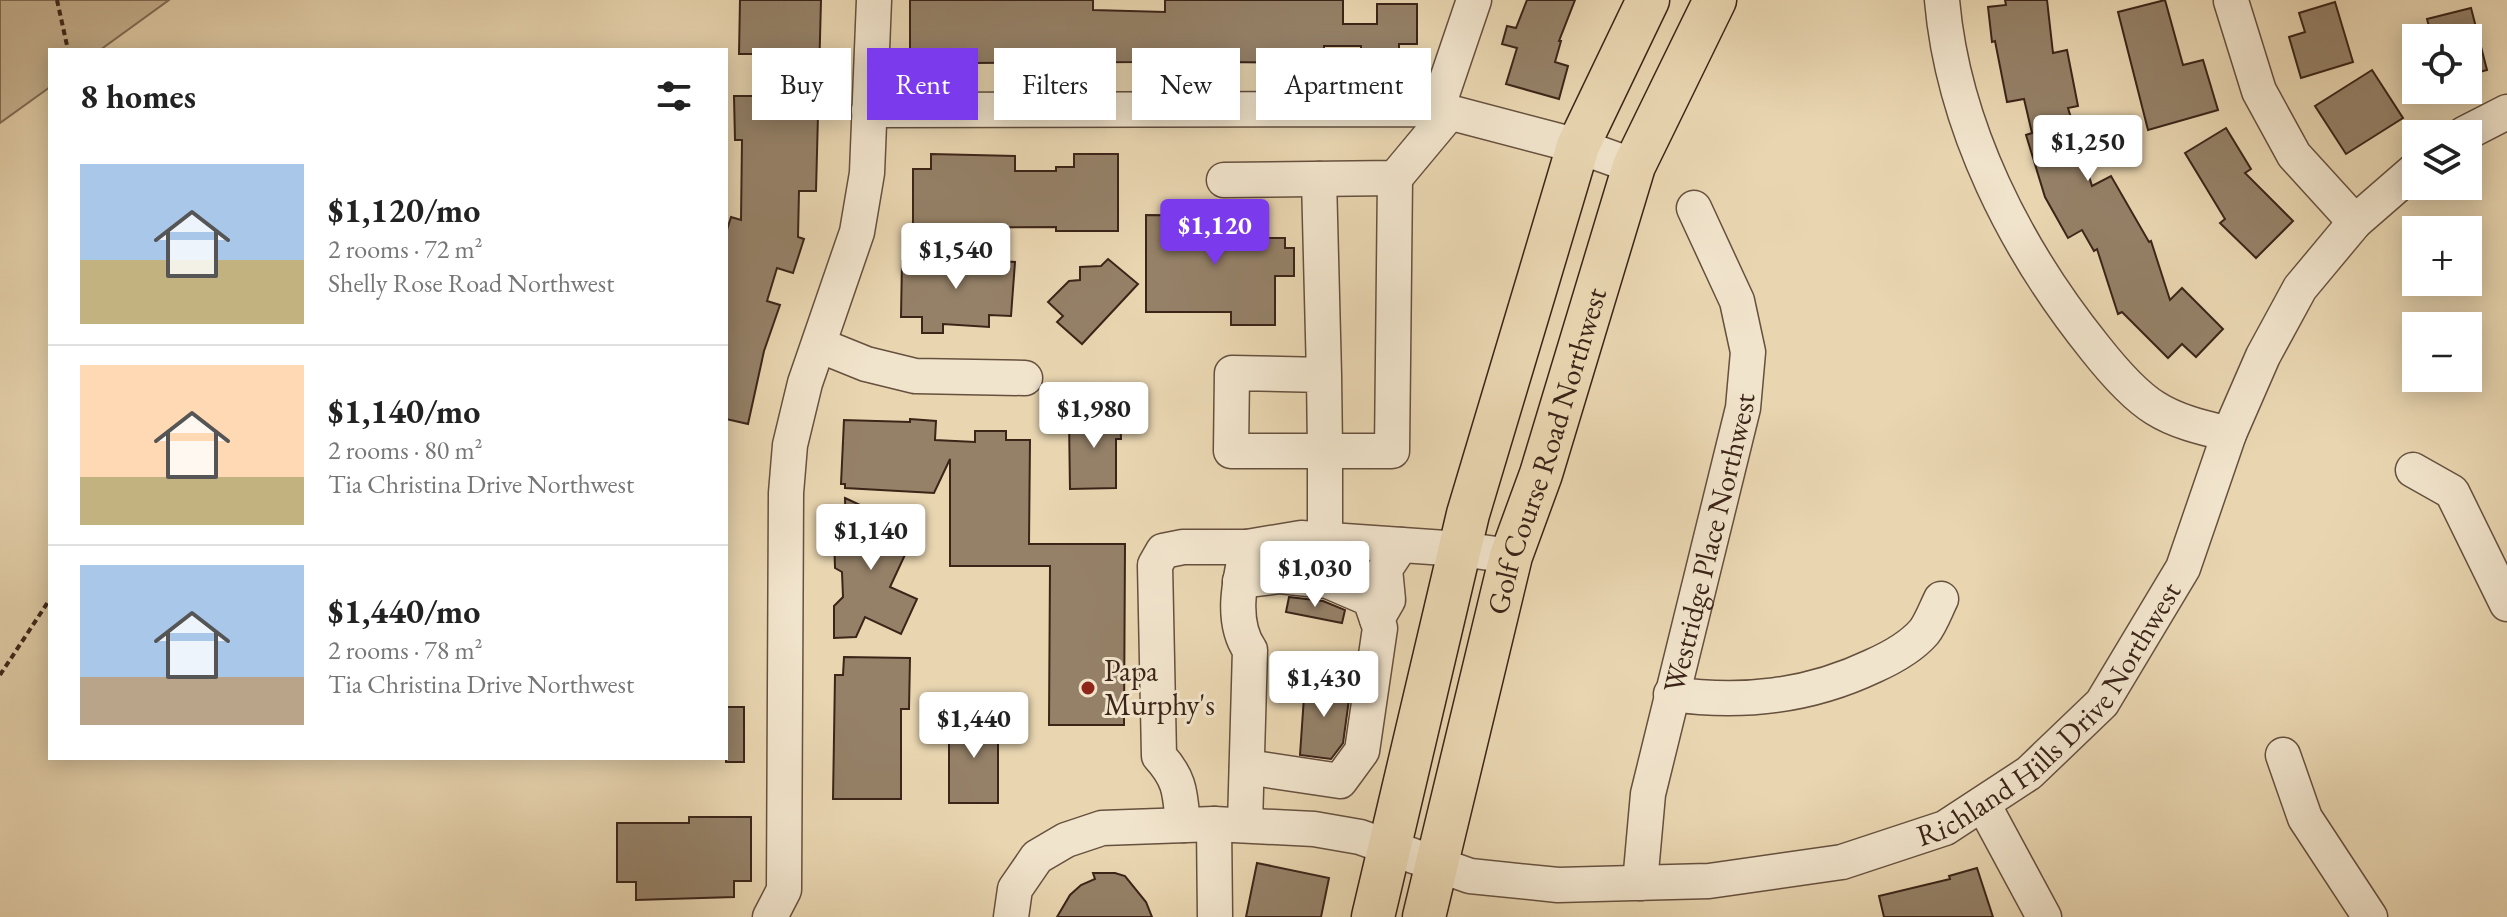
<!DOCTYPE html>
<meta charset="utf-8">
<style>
body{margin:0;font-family:"EB Garamond",serif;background:#f6f6f6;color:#222;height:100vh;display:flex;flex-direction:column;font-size:30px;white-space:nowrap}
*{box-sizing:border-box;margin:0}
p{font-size:26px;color:#767676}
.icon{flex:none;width:44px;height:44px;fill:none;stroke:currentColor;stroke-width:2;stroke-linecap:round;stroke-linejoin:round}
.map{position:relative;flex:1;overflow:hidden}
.drawer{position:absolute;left:48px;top:48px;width:680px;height:712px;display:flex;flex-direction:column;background:#fff;border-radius:0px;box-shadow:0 4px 20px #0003}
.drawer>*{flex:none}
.hud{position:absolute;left:752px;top:48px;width:760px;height:72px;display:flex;gap:16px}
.tools{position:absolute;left:2402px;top:24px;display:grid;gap:16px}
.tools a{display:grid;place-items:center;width:80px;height:80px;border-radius:0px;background:#fff;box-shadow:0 4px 20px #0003;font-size:40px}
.price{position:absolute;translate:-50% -68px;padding:0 18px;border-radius:8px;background:#fff;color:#222;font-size:26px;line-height:52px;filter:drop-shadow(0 2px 4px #0008)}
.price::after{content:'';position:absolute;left:50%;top:48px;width:24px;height:18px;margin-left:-12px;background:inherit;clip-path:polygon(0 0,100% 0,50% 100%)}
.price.current{background:#7c3aed;color:#fff}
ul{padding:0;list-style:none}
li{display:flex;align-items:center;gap:24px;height:200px;padding:0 32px}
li+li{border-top:2px solid #e0e0e0}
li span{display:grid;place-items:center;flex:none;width:224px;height:160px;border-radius:0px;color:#555}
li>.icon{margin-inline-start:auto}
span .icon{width:96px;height:96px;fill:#fffc;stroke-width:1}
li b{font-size:34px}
h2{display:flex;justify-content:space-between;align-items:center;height:96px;padding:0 32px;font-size:34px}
.chip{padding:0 28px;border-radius:0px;background:#fff;box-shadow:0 4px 20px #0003;font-size:28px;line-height:72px}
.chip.current{background:#7c3aed;color:#fff}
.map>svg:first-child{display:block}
.green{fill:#cbb897;stroke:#836e58;stroke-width:2}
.building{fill:#958168;stroke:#3b2418;stroke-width:2}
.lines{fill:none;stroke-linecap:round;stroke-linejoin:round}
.minor-casing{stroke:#66503e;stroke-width:37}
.major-casing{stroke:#3b2418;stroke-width:45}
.path{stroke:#3b2418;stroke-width:4;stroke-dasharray:6 4;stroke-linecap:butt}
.minor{stroke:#f1e4cc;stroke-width:34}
.major{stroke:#e9d6b1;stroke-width:42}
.poi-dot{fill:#8f2418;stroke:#f1e4cc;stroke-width:3}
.labels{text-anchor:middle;stroke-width:6;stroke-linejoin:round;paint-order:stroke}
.street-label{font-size:30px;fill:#3b2418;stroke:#f1e4cc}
.poi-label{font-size:30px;fill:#3b2418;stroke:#f1e4cc;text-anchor:start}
</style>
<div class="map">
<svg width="2507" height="917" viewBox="0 0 2507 917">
<rect width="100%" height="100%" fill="#e9d6b1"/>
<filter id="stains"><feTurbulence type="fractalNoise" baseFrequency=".0025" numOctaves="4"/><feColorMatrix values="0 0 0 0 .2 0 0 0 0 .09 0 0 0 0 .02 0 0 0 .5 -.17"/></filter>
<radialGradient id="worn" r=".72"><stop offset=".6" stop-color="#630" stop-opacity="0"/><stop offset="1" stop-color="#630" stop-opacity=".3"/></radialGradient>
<!-- green -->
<polygon class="green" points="0,0 169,0 100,50 50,50 50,87 0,123"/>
<!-- building -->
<g class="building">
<polygon points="740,0 821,0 816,191 799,191 798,237 804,239 793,273 777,268 767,301 780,305 764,351 748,424 726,419 726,233 731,217 741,220 742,140 735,140 734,96 754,96 754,54 739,54"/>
<polygon points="910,0 1093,0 1093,10 1165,12 1165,0 1343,0 1343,24 1377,24 1377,4 1417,4 1417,44 1399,44 1399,62 1361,62 1361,46 1324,46 1324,63 1218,62 1218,68 1188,68 1188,49 1141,49 1141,62 968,63 968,68 930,68 930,53 910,53"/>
<polygon points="1527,0 1575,0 1559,41 1561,41 1555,62 1568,66 1559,99 1506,84 1517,48 1502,44 1507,26 1516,28"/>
<polygon points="2005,0 2047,0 2053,53 2067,50 2078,106 2068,108 2092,186 2111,176 2149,242 2151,241 2170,300 2182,288 2223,329 2196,357 2182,344 2168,358 2122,312 2118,314 2097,249 2094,251 2082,230 2068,238 2045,197 2026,135 2032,133 2024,99 2007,102 1995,41 1992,42 1988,7 2006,5"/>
<polygon points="2165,0 2183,65 2203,60 2218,110 2148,130 2118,12"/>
<polygon points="2335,2 2353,62 2301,78 2289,37 2305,32 2299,13"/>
<polygon points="2471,8 2487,70 2468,75 2468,38 2432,38 2427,19"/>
<polygon points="2372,70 2403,118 2346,154 2315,106"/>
<polygon points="2226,128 2251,169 2245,173 2293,221 2256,258 2220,223 2225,219 2185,153"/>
<polygon points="931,154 1015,156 1015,171 1056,171 1056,167 1074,167 1074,154 1118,154 1118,231 1056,231 1056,227 913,228 913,169 931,169"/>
<polygon points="1146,215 1264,216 1264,238 1285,238 1285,248 1294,248 1294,276 1275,276 1275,325 1231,325 1231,312 1146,312"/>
<polygon points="913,256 1015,262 1011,316 989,315 989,327 943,324 943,333 922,333 922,317 901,317 902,261 913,261"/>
<polygon points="1108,259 1138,284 1082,344 1057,322 1063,316 1048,302 1069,281 1080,280 1080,267 1101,266"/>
<polygon points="1083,411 1120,411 1121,439 1116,439 1116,488 1070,489 1069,419 1084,419"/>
<polygon points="910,419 936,421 935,440 975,442 975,431 1006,431 1006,440 1030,440 1029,544 1125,544 1124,725 1049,725 1050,566 950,566 950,459 934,493 845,488 845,484 841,484 844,420 910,422"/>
<polygon points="845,498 916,531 890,587 917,599 901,634 865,617 856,637 834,638 834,606 843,597 842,572 835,568 834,536 846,536"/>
<polygon points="1289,597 1323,601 1345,610 1342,623 1286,612"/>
<polygon points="844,657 910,658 909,709 901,709 901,799 833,799 835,675 843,675"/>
<polygon points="1305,682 1351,685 1343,743 1331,759 1300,755"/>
<rect x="726" y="707" width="18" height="55"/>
<rect x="949" y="716" width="49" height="87"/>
<polygon points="689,817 751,817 751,881 734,881 734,897 636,900 636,882 617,882 617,823 689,823"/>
<polygon points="1257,863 1329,878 1321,917 1246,917"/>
<polygon points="1977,868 1993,917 1884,917 1879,896 1950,879 1949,876"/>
<polygon points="1093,873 1115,873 1125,876 1146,902 1152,917 1057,917 1070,895 1081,885 1095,879"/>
</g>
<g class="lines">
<defs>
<g id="minor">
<path d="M1942,0C1953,127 2016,250 2095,348C2110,367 2134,395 2155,408C2177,422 2204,428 2229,434"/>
<polyline points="2231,1 2259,91 2294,155 2355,222"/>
<polyline points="1437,109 1474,0"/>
<polyline points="869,110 1437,109 1578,146 1634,166"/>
<polyline points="2464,134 2507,112"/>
<polyline points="1319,179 1324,375 1232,373 1231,451 1325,451 1324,375"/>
<polyline points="1224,180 1395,178 1450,112"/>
<polyline points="819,345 866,364 915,376 1025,378"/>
<polyline points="2413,470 2452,492 2507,604"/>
<polyline points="1325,540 1325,451 1392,451 1395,178"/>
<polyline points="1240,581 1280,576 1328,581 1370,599 1380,628 1362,751 1340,781 1247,767"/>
<polyline points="1377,619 1388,600 1385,569 1401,545"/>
<path d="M1671,694C1742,704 1808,697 1873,666C1891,658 1911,647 1924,632C1931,623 1936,609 1941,599"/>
<polyline points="2283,755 2305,818 2370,917"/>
<polyline points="1983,804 2044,917"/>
<polyline points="1214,824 1215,917"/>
<path d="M1245,824L1250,650C1230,621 1240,581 1247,547L1301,538L1460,549L1511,556"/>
<path d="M1183,825C1180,794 1181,780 1159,756L1155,565L1163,551L1183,547H1247"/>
<path id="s1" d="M1640,883L1648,794L1743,408L1748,352L1737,301L1694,208"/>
<polyline points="770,917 784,890 786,493 790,445 805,383 857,232 867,173 874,0"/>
<path id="s2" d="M1011,917L1015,889L1037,857L1066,840L1102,828L1214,824L1314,829L1360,837L1470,876L1558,885L1709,881L1842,862L1945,828L2029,773L2102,703L2183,568L2229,434L2263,356L2300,288L2355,222L2416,169"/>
</g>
<g id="major">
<polyline points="1373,917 1468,514 1539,277 1578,146 1648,0"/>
<path id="s3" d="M1424,917L1511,556L1541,474L1634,166L1715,0"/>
</g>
</defs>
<!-- minor casing -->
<use href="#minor" class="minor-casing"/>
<!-- major casing -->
<use href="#major" class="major-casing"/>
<!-- path -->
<g class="path">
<polyline points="57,0 68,50"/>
<polyline points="0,675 50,599"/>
</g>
<!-- minor -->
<use href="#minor" class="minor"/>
<!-- major -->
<use href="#major" class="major"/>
</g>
<!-- markers -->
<circle class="poi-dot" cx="1088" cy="688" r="8"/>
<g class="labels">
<!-- street labels -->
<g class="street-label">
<text dy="10" stroke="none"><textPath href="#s3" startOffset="482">Golf Course Road Northwest</textPath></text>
<text dy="10" stroke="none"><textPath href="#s1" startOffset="348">Westridge Place Northwest</textPath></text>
<text dy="10" stroke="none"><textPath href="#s2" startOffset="1152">Richland Hills Drive Northwest</textPath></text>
</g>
<!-- poi labels -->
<g class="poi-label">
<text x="1104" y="681">Papa<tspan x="1104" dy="34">Murphy's</tspan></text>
</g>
</g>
<rect width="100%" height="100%" filter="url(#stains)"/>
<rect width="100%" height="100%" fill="url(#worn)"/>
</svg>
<div class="tools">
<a><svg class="icon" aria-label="locate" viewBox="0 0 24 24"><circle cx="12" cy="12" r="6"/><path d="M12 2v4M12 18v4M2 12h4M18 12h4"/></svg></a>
<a><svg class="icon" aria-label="layers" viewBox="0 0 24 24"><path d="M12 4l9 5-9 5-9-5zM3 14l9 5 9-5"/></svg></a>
<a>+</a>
<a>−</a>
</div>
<b class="price" style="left:2088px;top:183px">$1,250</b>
<b class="price current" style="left:1215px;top:267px">$1,120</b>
<b class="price" style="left:956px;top:291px">$1,540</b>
<b class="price" style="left:1094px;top:450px">$1,980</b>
<b class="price" style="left:871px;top:572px">$1,140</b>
<b class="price" style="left:1315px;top:609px">$1,030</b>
<b class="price" style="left:1324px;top:719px">$1,430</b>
<b class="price" style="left:974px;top:760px">$1,440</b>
<div class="hud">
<a class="chip">Buy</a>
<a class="chip current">Rent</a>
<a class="chip">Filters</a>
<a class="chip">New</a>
<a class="chip">Apartment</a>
</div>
<section class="drawer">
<h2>8 homes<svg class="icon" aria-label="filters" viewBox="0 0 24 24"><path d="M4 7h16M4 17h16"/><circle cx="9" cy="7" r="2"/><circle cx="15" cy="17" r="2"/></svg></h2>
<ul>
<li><span style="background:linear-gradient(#a9c7e8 60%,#c2b280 0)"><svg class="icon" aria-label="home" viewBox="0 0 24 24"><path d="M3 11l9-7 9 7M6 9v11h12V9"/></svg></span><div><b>$1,120/mo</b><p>2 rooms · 72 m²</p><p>Shelly Rose Road Northwest</p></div></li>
<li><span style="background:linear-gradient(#ffd9b3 70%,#c2b280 0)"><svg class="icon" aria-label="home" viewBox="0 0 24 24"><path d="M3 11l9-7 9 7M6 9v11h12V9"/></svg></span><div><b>$1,140/mo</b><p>2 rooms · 80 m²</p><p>Tia Christina Drive Northwest</p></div></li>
<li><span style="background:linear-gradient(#a9c7e8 70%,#b9a48a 0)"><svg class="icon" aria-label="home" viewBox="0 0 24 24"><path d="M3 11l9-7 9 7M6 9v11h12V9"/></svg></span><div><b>$1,440/mo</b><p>2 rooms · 78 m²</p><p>Tia Christina Drive Northwest</p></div></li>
</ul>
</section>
</div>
